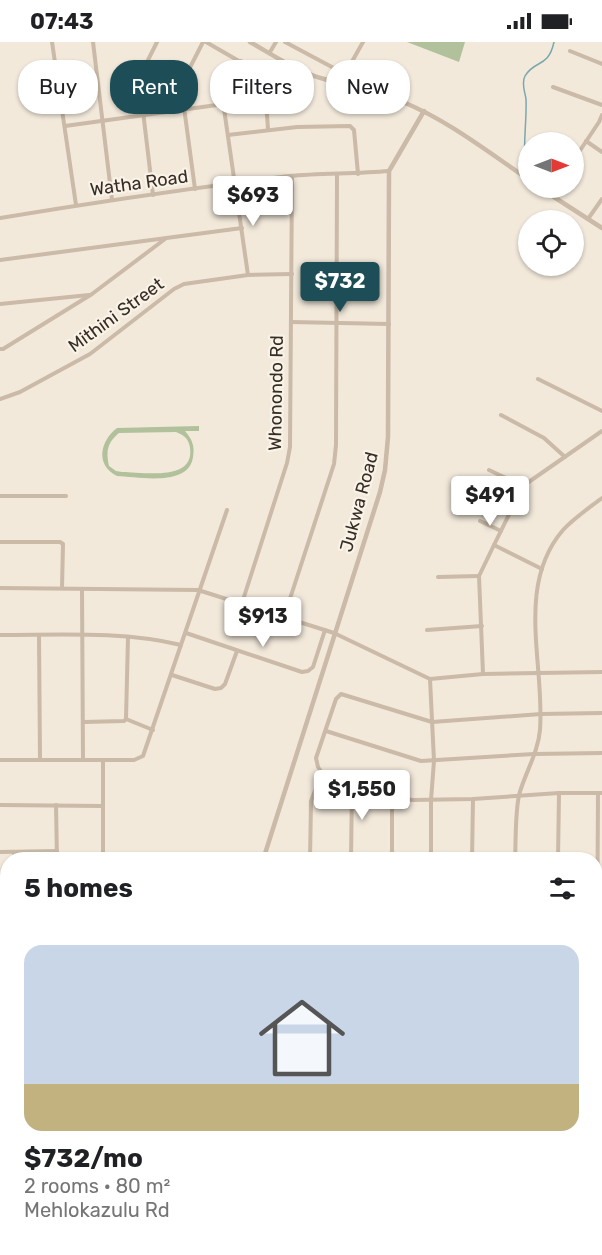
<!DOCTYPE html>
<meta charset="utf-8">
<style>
body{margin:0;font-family:Rubik,sans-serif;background:#f6f6f6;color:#202124;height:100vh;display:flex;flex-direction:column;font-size:22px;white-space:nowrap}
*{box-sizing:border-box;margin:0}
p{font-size:20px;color:#757577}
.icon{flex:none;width:33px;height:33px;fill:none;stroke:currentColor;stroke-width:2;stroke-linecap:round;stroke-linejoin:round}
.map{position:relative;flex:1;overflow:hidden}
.side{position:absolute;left:0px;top:810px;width:603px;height:404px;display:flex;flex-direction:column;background:#fff;border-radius:24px 24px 0 0;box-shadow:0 2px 4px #0004}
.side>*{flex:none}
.top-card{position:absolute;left:18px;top:18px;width:567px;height:54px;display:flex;gap:12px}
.needle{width:39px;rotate:90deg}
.tools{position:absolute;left:518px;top:90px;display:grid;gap:12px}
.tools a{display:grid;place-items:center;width:66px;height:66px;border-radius:50%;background:#fff;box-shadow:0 2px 4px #0004;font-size:30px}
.price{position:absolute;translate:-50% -51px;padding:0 14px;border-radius:6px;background:#fff;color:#222;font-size:20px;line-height:39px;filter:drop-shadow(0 2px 3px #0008)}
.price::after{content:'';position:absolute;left:50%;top:36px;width:18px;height:14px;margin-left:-9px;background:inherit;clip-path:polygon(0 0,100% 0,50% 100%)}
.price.on{background:#1d4e57;color:#fff}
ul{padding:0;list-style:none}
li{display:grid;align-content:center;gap:12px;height:318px;padding:0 24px}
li+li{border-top:2px solid #e0e0e0}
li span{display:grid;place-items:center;height:186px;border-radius:18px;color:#555}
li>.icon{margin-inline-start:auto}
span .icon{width:108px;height:108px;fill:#fffc;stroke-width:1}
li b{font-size:26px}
h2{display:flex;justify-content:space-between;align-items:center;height:72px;padding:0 24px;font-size:26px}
.tag{padding:0 21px;border-radius:24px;background:#fff;box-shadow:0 2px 4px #0004;font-size:21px;line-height:54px}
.tag.on{background:#1d4e57;color:#fff}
.status{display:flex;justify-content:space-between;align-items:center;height:42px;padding:0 30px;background:#fff;direction:ltr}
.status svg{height:16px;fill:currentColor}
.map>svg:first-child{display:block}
.green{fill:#b1c19b;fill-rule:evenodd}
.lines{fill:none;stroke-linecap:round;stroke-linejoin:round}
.stream{stroke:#7aa8af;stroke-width:1.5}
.minor{stroke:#cabaa7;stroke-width:4}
.tertiary{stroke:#cabaa7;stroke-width:4.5}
.labels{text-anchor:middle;stroke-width:4.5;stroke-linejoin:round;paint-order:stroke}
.street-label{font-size:18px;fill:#362d27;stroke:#f9f3e7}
</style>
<div class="status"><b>07:43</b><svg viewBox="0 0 49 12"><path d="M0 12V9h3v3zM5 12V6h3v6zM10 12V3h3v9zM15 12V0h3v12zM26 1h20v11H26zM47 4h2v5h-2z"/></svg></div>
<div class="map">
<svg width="602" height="1213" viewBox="0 0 602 1213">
<rect width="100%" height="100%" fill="#f2e9db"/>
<!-- green -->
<g class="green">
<polygon points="407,0 465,0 459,20"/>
<path d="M199,384V389H185C192,397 195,404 193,415C189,445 139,435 117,434C95,423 100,399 117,386ZM176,390C184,393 189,397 190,406C195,440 142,430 122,430L116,429L109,424C106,409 107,401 119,391Z"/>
</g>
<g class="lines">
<!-- stream -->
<path class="stream" d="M526,129C522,106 527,81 526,57C525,50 521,41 525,34C535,17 548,27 554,0"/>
<!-- minor -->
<g class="minor">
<polyline points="52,0 76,163"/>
<polyline points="93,0 112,158"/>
<polyline points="206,0 270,37 271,42 266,59 268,87"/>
<polyline points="285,0 345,32 363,0"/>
<polyline points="570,9 602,22"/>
<polyline points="270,10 276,0"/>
<polyline points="241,19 222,53 248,233"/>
<polyline points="553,45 602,63"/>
<polyline points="65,84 224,62"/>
<polyline points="228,93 297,85 350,84 354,88 358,132"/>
<polyline points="586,99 602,110"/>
<polyline points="573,119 599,80 602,73"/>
<polyline points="195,147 181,43 203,0"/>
<polyline points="153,153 139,36 157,0"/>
<polyline points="551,153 556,146"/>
<path d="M0,176C96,160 192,146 289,134C322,131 355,132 389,129"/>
<polyline points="588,177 602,157"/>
<polyline points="0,218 242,186"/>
<polyline points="0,262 89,253"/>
<polyline points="291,280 389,282"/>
<polyline points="0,307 3,307 92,252 165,197"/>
<polyline points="538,337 602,369"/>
<polyline points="0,357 20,350 90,312 174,247 184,242 248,233 292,232"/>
<polyline points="501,373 544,396 565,415"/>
<polyline points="489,428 523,444"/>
<polyline points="0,454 66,454"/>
<polyline points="480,479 501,489"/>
<polyline points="0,500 60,500 63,502 62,546"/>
<polyline points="494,503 542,527"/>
<polyline points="438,535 479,534"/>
<polyline points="0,546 198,548 334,591 430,637 483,632 602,630"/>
<polyline points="82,548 83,718"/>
<polyline points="242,561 287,421 290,405 292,134"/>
<polyline points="284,575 334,422 336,403 337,133"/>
<polyline points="427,588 482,584"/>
<polyline points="186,591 302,630 308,629 313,625 325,588"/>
<path d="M0,593C60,593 122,589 181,603"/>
<polyline points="39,593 40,718"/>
<polyline points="483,632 479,534 494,503 523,444 602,389"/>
<polyline points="172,633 215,647 221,646 225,642 237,609"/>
<polyline points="430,637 434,719 431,758 431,818"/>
<polyline points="602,671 541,672 432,680 341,652 336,657 316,716 318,725 322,731 392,754 412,758 473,757 559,751 602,751"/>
<polyline points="126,677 153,688"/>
<polyline points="84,680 124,679 126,677 128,595"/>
<polyline points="326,689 421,719 534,712 602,711"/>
<polyline points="0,718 134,718 143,714 227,468"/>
<polyline points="0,763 102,764"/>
<polyline points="56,763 57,818"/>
<polyline points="0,810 57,809"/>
<polyline points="14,810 15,818"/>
<polyline points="103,818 103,718"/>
<polyline points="310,818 311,759 322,731"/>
<polyline points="351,818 352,741"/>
<polyline points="392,818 392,754"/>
<polyline points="472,818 473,757"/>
<path d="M515,818C516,797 515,773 519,753C525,731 538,711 540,688C545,622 515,544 563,488C574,476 589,466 602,456"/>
<polyline points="558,818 559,751"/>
<polyline points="0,857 8,853"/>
<polyline points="597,921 598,751"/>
<polyline points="0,951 8,962"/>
<polyline points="596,960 602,960"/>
<polyline points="596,994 602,994"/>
<polyline points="596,1029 602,1029"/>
<polyline points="0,1036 8,1031"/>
<polyline points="596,1042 602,1065"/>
<polyline points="0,1097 8,1110"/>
<polyline points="596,1122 602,1118"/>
<polyline points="596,1131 602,1145"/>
<polyline points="0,1199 8,1177"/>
<polyline points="185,1206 202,1213"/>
<polyline points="291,1206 314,1213"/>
<polyline points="382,1206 391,1213"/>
<polyline points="589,1206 592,1213"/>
<polyline points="37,1213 39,1206"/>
<polyline points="79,1213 81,1206"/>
<polyline points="121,1213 123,1206"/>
<polyline points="277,1213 279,1206"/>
<polyline points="394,1213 401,1206"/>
</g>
<!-- tertiary -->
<g class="tertiary">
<path d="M250,0C273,13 298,30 324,37C350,45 378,49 403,60C449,79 488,110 528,137"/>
<polyline points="540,146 602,186"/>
<polyline points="263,818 380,450 385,428 388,395 389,129 424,69"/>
<polyline points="0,913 8,908"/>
<polyline points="596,921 602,921"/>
<polyline points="140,1209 152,1213"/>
</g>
</g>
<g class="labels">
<!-- street labels -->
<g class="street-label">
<text transform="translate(139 141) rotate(-8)" y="6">Watha Road</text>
<text transform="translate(116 273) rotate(-36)" y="6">Mithini Street</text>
<text transform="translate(276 351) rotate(-89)" y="6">Whonondo Rd</text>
<text transform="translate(359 460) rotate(-75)" y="6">Jukwa Road</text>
</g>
</g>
</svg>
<div class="tools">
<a><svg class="needle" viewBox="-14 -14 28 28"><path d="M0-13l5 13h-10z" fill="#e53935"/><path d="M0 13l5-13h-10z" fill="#757577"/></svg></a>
<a><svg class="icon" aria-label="locate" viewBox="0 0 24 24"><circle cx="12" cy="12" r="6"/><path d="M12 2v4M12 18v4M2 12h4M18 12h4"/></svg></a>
</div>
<b class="price" style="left:253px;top:185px">$693</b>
<b class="price on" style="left:340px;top:271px">$732</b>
<b class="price" style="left:490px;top:485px">$491</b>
<b class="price" style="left:263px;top:606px">$913</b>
<b class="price" style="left:362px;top:779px">$1,550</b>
<div class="top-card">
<a class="tag">Buy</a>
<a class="tag on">Rent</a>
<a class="tag">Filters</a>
<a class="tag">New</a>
</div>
<section class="side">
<h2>5 homes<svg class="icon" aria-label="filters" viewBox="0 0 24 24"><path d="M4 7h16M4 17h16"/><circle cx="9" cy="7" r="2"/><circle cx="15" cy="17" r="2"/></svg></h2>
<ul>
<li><span style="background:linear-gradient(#c9d6e8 75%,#c2b280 0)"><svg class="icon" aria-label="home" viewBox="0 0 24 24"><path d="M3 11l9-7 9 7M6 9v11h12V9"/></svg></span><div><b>$732/mo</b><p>2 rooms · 80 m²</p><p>Mehlokazulu Rd</p></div></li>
</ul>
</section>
</div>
